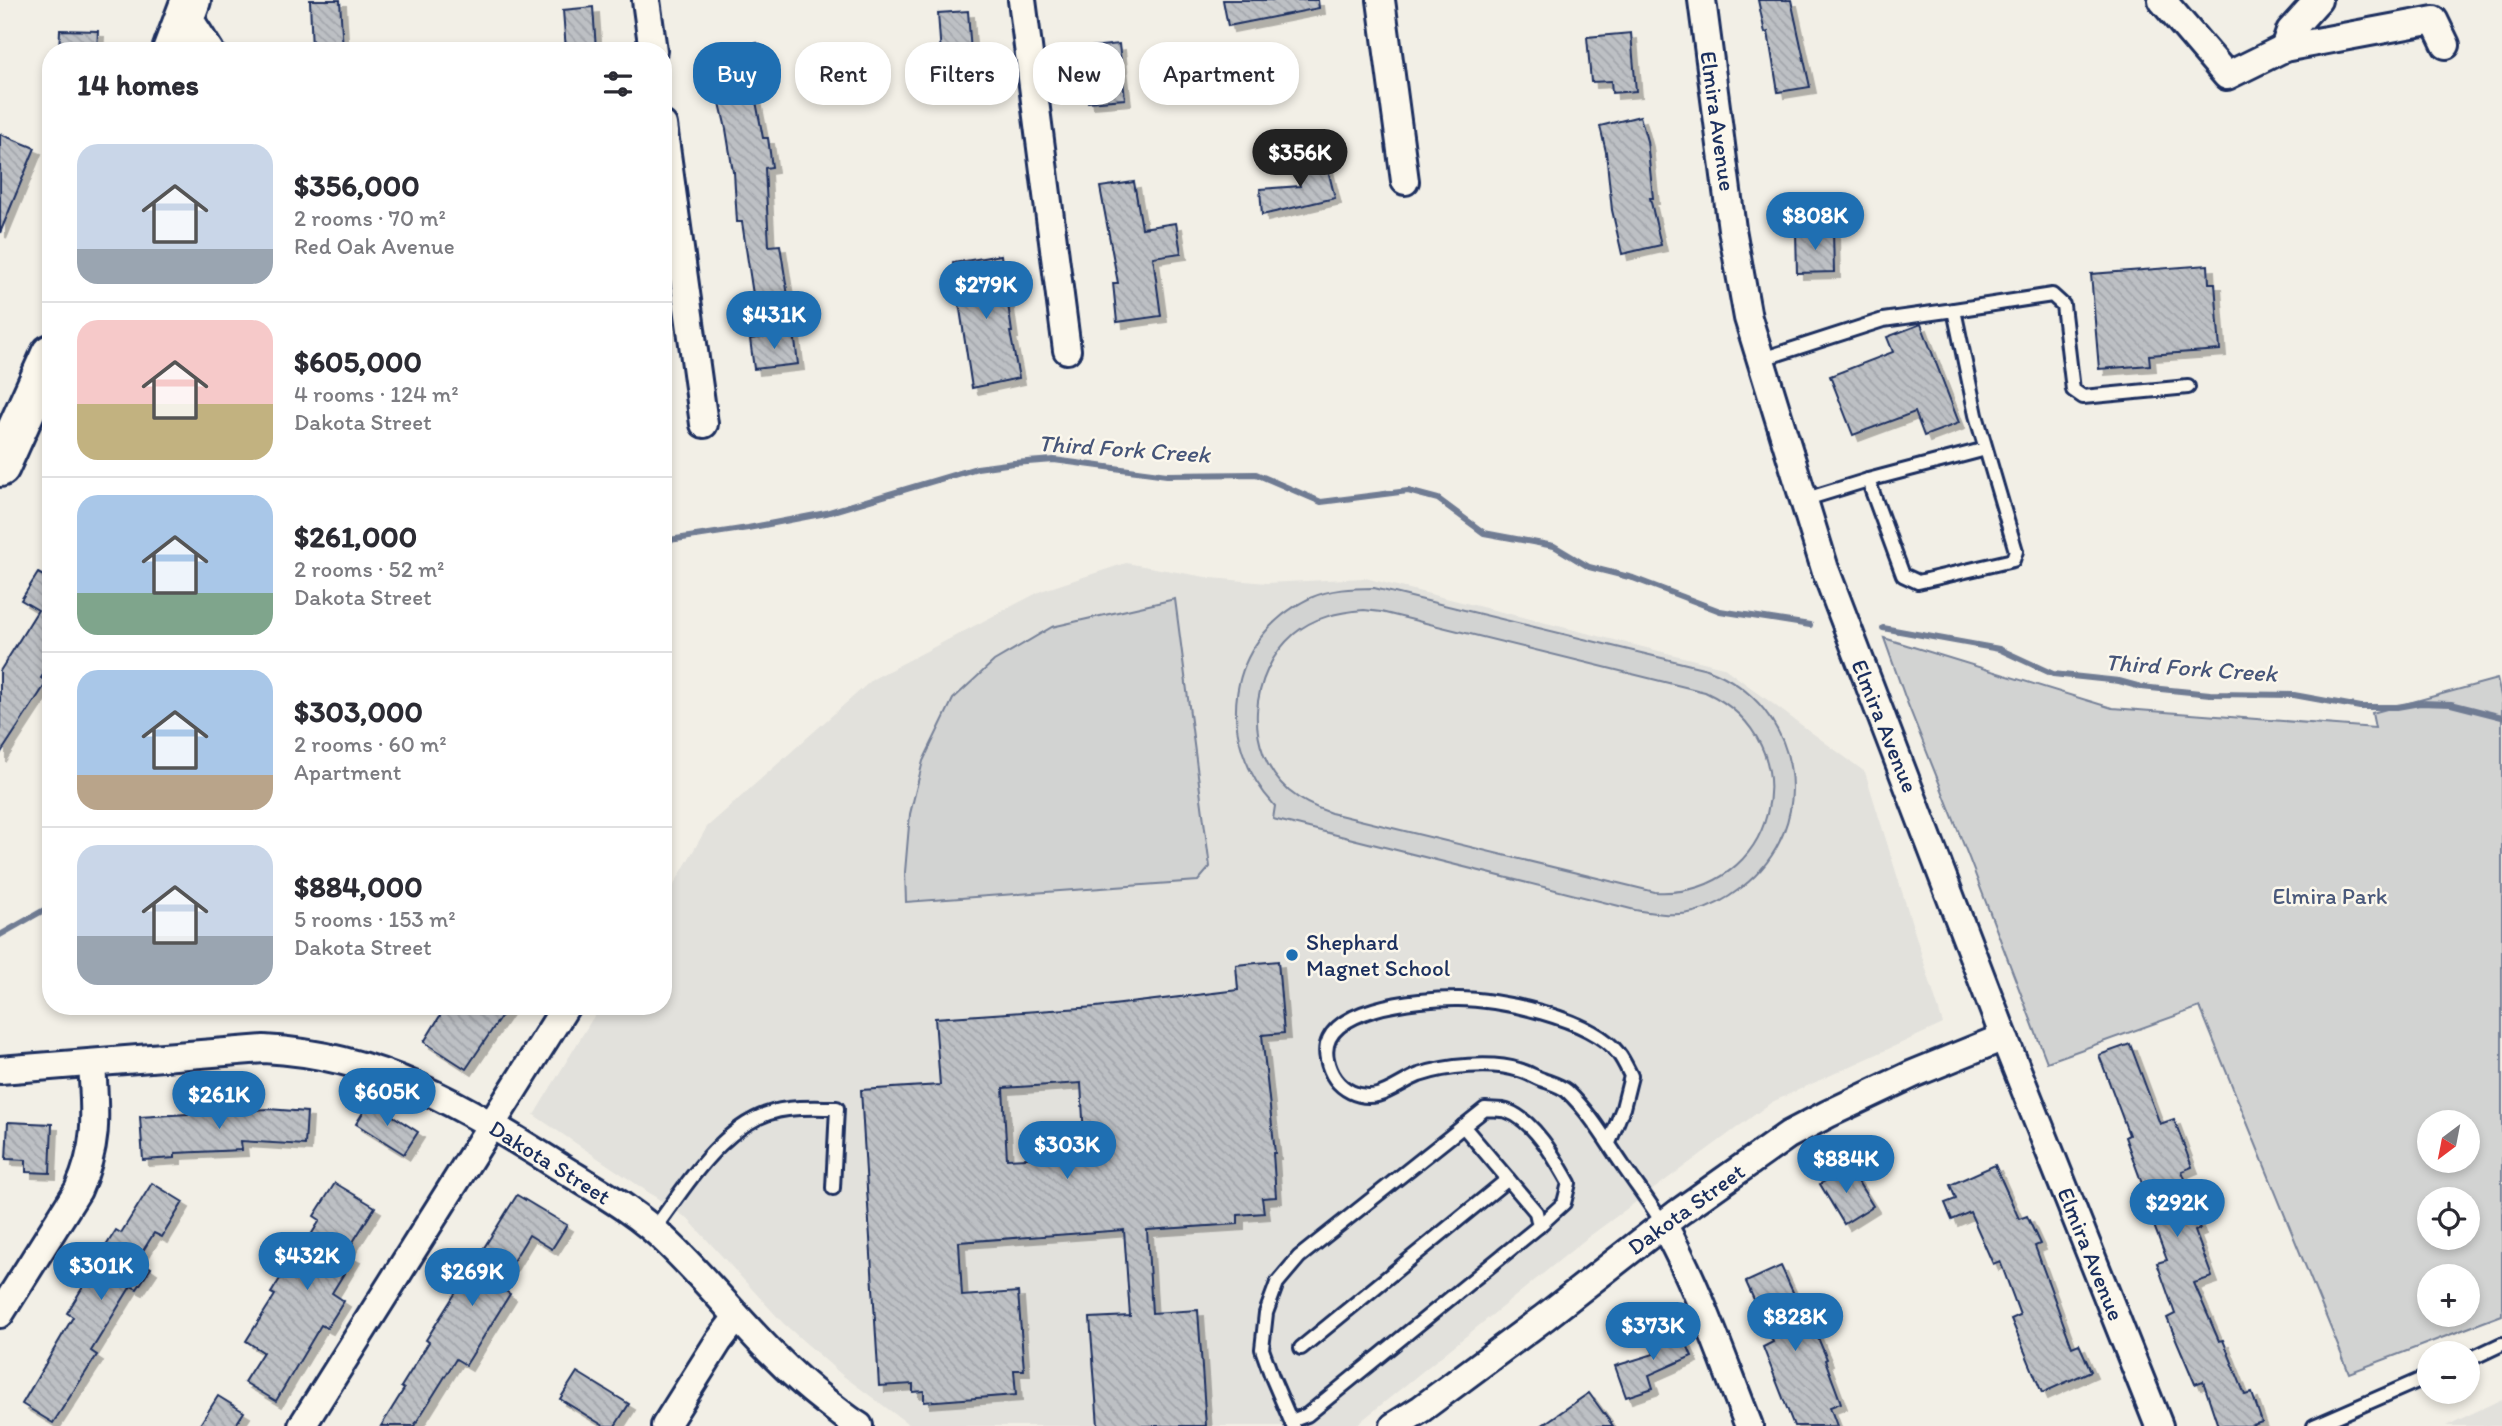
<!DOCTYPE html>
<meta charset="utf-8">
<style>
body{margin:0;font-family:Itim,sans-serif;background:#f7f7f7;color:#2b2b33;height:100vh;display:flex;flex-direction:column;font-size:26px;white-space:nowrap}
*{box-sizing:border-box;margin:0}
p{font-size:23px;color:#7c7c81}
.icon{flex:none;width:38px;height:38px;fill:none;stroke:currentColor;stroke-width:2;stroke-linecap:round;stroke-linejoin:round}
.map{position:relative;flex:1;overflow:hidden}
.panel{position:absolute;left:42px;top:42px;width:630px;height:973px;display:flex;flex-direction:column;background:#fff;border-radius:28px;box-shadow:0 4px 10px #0003}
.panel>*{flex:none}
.banner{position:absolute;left:693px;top:42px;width:665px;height:63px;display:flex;gap:14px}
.needle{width:46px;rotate:212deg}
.controls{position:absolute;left:2417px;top:1110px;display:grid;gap:14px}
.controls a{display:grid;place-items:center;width:63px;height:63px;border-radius:50%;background:#fff;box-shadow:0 4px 10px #0003;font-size:35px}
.price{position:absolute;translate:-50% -60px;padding:0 16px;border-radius:24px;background:#1f6fb2;color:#fff;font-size:23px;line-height:46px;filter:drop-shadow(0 2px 4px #0008)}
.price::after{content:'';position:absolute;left:50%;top:42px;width:21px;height:16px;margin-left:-10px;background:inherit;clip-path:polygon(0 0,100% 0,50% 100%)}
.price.on{background:#222;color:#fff}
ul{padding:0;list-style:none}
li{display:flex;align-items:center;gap:21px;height:175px;padding:0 35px}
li+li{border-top:2px solid #e1e1e2}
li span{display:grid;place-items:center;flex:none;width:196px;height:140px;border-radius:21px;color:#555}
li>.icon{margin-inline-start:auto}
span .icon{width:84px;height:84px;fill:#fffc;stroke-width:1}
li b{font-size:30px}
h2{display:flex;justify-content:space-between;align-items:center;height:84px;padding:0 35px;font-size:30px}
.tag{padding:0 24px;border-radius:28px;background:#fff;box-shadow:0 4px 10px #0003;font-size:24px;line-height:63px}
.tag.on{background:#1f6fb2;color:#fff}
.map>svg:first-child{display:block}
.built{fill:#e2e1dc}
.green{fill:#d2d3d2;stroke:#768198;stroke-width:2;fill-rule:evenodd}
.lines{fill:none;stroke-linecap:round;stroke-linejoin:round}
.stream{stroke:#707b93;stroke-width:6}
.building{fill:url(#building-back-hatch);stroke:#1b2f5e;stroke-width:2;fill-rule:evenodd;filter:url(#shadow)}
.lane-casing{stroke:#1b2f5e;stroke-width:18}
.street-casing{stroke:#1b2f5e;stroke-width:32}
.primary-casing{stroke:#1b2f5e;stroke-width:44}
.lane{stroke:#fbf7ec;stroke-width:12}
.street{stroke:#fbf7ec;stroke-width:26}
.primary{stroke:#fbf7ec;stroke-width:38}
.poi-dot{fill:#1f6fb2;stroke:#fbf7ec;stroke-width:2.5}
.labels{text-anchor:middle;stroke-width:5;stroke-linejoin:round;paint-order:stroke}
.street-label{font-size:23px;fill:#1b2f5e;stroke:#fbf7ec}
.park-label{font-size:23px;fill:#49587b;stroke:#fbf7ec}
.poi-label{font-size:23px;fill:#1b2f5e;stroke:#fbf7ec;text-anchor:start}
.water-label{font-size:24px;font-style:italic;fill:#465579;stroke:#fbf7ec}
</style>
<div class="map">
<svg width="2502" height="1426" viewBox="0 0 2502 1426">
<defs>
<pattern id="building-back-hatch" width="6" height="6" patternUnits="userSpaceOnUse" patternTransform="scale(1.75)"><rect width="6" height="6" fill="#bdc0c4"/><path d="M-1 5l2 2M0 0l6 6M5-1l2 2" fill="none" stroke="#a2a5ab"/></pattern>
<filter id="shadow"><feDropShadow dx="6" dy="6" stdDeviation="0" flood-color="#0004"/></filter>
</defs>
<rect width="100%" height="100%" fill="#f2efe6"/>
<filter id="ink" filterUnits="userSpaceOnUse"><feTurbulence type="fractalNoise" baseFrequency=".0143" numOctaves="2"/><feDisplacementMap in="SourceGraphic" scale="14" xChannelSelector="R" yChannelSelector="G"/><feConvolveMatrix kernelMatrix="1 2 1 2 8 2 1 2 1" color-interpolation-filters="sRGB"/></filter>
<g filter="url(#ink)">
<!-- built -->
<g class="built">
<polygon points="1126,563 1211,578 1267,583 1365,578 1723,667 1865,772 1943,1024 1772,1102 1587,1238 1355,1426 911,1426 842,1375 783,1323 688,1219 534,1115 600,1006 663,1006 663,904 707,827 873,679 1041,591"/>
<polygon points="2502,1399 2502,1426 2446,1426"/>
</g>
<!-- green -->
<g class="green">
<path d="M1374,588L1707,669C1802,705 1823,825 1741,888C1728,898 1711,908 1694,912C1675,917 1654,913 1635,910L1273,819L1275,806C1213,739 1225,639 1310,598C1330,589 1352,588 1374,588ZM1364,610L1381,612L1705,692C1816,743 1776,899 1655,892L1331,813C1316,808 1301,801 1289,791C1242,750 1249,673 1294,634C1314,617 1339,612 1364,610Z"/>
<polygon points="1175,599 1210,867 1198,881 906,902 905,872 910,814 923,761 953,699 994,661 1052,627"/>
<path d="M1884,638L2112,708L2375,728L2372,713L2497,679L2502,700V1315L2349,1373L2200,1007L2047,1062L1969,858L1905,697ZM2429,1122H2468V1160H2429ZM2429,1199H2468V1237H2429ZM2429,1276H2468V1314H2429Z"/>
</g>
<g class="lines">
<!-- stream -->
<g class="stream">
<polyline points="663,541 748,528 826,513 977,468 1014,463 1054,460 1167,475 1256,474 1321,502 1408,491 1438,499 1484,533 1554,546 1589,567 1633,578 1720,611 1810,625"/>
<polyline points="1883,628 1999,649 2053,674 2119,681 2141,687 2210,694 2294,695 2360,707 2397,707 2420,703 2451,704 2502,717"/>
<polyline points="0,935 51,906"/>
</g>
</g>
<!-- building -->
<g class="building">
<polygon points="310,0 340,0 343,51 312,51"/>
<polygon points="1223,0 1318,0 1319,8 1228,26"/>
<polygon points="1758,0 1791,0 1810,87 1778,92 1768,32 1765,33"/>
<polygon points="593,7 596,49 566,51 563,10"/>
<polygon points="968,11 971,53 941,55 938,13"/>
<polygon points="60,30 98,31 97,51 59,51"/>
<polygon points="1631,33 1636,91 1612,93 1611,81 1591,82 1587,37"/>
<polygon points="757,43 761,73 751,75 763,138 768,138 772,167 765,168 769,246 780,245 788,296 754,301 742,222 737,222 734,172 733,172 726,129 718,94 722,93 715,49"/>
<polygon points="1119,44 1125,99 1088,102 1082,48"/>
<polygon points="1640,116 1647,141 1653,198 1650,198 1661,245 1622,254 1612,210 1606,152 1600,126"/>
<polygon points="0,134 35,148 0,233"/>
<polygon points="1325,158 1335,198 1262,215 1260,189 1300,186 1295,166"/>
<polygon points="1134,182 1142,228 1176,223 1181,253 1153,257 1161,316 1117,322 1113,283 1118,283 1100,187"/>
<polygon points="1833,231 1834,272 1797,273 1796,232"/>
<polygon points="1001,255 1012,332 1010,332 1019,378 972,388 953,263"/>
<polygon points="2208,265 2209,283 2215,283 2220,350 2149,355 2150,365 2099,369 2091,274"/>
<polygon points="1921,324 1959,423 1924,436 1915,412 1853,435 1830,376 1893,352 1887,337"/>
<polygon points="794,333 798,364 754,369 750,339"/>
<polygon points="38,573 51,580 51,663 41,678 47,682 0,754 0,671 38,610 21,600"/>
<path d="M1278,961L1284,1033L1262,1035L1275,1153H1273L1276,1197L1262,1198L1264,1213L1238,1215V1224L1147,1230L1152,1313L1198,1310L1206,1426H1098L1090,1318L1130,1316L1124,1230L959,1242L962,1296L1018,1292L1024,1370H1014L1016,1395L924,1402V1391L913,1392V1384L879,1386L861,1090L940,1085L935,1018L1096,1007L1238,990L1236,965ZM1081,1083L1085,1155L1007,1159L1003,1088Z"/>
<polygon points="446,1006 508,1006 466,1069 424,1042"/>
<polygon points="2130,1044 2160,1124 2174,1119 2192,1167 2182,1171 2187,1184 2183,1186 2200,1229 2195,1231 2212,1277 2194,1283 2219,1341 2223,1340 2245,1395 2252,1393 2262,1422 2250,1426 2218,1426 2203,1381 2195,1384 2167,1318 2175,1314 2157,1263 2167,1260 2150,1215 2153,1214 2125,1137 2129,1135 2099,1055"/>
<polygon points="370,1101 418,1132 404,1154 356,1124"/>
<polygon points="268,1109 307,1112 305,1145 241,1141 242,1150 175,1153 175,1158 143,1160 140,1117"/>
<polygon points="8,1122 52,1124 50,1173 26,1172 26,1160 6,1159"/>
<polygon points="1995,1165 2019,1219 2027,1216 2040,1244 2035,1246 2072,1347 2079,1344 2091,1371 2042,1393 2011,1319 2020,1315 2000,1261 1993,1264 1970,1212 1952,1220 1945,1203 1956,1199 1950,1185"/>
<polygon points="1849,1167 1873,1206 1844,1224 1820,1184"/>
<polygon points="152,1183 183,1202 162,1237 154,1233 138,1259 151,1268 137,1289 131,1286 91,1351 97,1355 53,1423 22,1404 73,1317 67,1313 97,1264 95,1263 116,1230 121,1233"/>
<polygon points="335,1183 375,1207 346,1253 354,1257 332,1293 344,1301 327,1328 321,1325 276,1401 244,1382 263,1352 246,1341 275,1295 271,1293 288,1266 291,1268 320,1220 314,1216"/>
<polygon points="517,1195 567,1225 552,1249 529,1235 498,1286 510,1294 466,1365 456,1359 414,1426 381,1426 404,1389 401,1387 429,1342 426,1340"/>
<polygon points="1781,1266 1809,1327 1813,1326 1827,1359 1825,1360 1841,1403 1830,1407 1837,1426 1794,1426 1763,1347 1773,1342 1746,1282"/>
<polygon points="1679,1327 1692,1356 1649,1375 1653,1388 1626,1397 1615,1366 1654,1354 1648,1341"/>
<polygon points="577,1372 629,1404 615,1426 604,1426 560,1399"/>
<polygon points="1589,1393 1613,1426 1541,1426"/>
<polygon points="218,1396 244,1412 235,1426 199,1426"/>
</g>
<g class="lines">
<defs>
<g id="lane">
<polyline points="1954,310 2052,295 2063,305 2073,390 2083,397 2188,387"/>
<polyline points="1759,360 1883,320 1954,310 1976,415 2016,551 2013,560 1918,582 1903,575 1868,480 1986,449"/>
<polyline points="1803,500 1868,480"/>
<polyline points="1463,1126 1536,1212 1539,1226"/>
<path d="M1609,1143L1623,1108L1631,1076C1627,1068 1623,1059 1618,1053C1591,1018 1497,998 1455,999C1422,999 1316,1007 1327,1059C1330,1074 1337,1085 1351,1092C1378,1105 1396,1084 1419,1075C1445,1066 1492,1061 1519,1070C1527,1072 1535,1077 1543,1080C1551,1083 1561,1086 1567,1091C1591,1114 1606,1141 1624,1167C1637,1186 1651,1204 1663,1224"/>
<path d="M654,1229C687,1185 727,1115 788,1109C804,1107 821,1108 837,1108L833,1188"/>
<polyline points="1301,1348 1508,1179"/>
<polyline points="2468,1360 2502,1344"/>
<path d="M1291,1421L1307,1415L1539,1226L1564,1203L1569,1183C1556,1160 1534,1120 1507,1111C1501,1109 1492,1110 1485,1109L1299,1257L1277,1283L1266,1313L1262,1349L1272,1377L1293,1426"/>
<polyline points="2314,1426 2429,1376"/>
</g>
<g id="street">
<polyline points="646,0 653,51"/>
<polyline points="1022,0 1067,350"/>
<polyline points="1381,0 1405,181"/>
<polyline points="1702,0 1732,229 1748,318 1825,569 2004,1037 2159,1426"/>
<polyline points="2162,0 2227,76 2284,48"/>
<polyline points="2318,0 2290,31 2284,48 2434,20 2446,45"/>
<polyline points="186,13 210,51"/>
<polyline points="663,125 704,424"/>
<path d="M0,1070L264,1049C381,1055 464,1107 560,1167C597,1190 637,1212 668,1243C722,1295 765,1355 825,1401C836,1409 847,1419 859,1426"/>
<path d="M1663,1224C1699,1288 1722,1358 1749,1426"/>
<path d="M0,1314L78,1190C99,1143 95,1113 92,1064"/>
<polyline points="302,1426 566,1006"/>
<polyline points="665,1426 718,1342 737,1317"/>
<polyline points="1394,1426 1421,1409 1545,1317 1678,1213 1788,1135 1828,1114 1913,1074 2004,1037"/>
</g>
<g id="primary">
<polyline points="172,51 191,0"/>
<polyline points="0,467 51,354"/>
</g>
</defs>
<!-- lane casing -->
<use href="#lane" class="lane-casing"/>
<!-- street casing -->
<use href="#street" class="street-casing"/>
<!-- primary casing -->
<use href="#primary" class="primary-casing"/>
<!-- lane -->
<use href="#lane" class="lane"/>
<!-- street -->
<use href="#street" class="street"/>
<!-- primary -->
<use href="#primary" class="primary"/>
</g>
</g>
<!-- markers -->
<circle class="poi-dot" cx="1292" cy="955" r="7"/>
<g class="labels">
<!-- street labels -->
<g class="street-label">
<text transform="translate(1718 121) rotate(82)" y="8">Elmira Avenue</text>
<text transform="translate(1885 726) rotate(68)" y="8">Elmira Avenue</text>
<text transform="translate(550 1162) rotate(32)" y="8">Dakota Street</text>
<text transform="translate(1686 1209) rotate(-36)" y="8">Dakota Street</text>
<text transform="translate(2091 1254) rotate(68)" y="8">Elmira Avenue</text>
</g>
<!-- park labels -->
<g class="park-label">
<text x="2330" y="904">Elmira Park</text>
</g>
<!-- poi labels -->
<g class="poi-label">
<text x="1306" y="950">Shephard<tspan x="1306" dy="26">Magnet School</tspan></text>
</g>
<!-- water labels -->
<g class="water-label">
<text transform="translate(1124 449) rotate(4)" y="8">Third Fork Creek</text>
<text transform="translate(2191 668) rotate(4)" y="8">Third Fork Creek</text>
</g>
</g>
</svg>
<div class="controls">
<a><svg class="needle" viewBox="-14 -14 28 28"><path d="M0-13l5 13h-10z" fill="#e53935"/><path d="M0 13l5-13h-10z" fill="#7c7c81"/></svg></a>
<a><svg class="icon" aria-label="locate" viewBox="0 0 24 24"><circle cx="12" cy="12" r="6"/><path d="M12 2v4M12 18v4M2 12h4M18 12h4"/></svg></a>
<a>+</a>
<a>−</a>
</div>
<b class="price on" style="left:1300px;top:189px">$356K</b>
<b class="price" style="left:1815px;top:252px">$808K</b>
<b class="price" style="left:986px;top:321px">$279K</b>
<b class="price" style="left:774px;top:351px">$431K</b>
<b class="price" style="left:387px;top:1128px">$605K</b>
<b class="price" style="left:219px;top:1131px">$261K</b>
<b class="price" style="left:1067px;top:1181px">$303K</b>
<b class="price" style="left:1846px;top:1195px">$884K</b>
<b class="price" style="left:2177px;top:1239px">$292K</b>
<b class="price" style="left:307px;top:1292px">$432K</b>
<b class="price" style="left:101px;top:1302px">$301K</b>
<b class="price" style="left:472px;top:1308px">$269K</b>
<b class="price" style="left:1795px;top:1353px">$828K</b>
<b class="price" style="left:1653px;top:1362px">$373K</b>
<div class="banner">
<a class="tag on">Buy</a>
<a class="tag">Rent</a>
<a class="tag">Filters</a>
<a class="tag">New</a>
<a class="tag">Apartment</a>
</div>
<section class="panel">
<h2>14 homes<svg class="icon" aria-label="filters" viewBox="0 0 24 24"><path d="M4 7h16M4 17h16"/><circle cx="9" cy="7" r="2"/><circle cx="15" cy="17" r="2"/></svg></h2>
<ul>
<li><span style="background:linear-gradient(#c9d6e8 75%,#9aa5b1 0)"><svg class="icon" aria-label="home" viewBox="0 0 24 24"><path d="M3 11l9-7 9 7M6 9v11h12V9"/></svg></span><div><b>$356,000</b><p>2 rooms · 70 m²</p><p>Red Oak Avenue</p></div></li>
<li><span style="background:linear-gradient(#f6c9c9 60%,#c2b280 0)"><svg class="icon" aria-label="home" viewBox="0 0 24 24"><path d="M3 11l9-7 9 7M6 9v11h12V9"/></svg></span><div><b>$605,000</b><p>4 rooms · 124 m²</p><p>Dakota Street</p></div></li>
<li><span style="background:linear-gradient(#a9c7e8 70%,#7fa58c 0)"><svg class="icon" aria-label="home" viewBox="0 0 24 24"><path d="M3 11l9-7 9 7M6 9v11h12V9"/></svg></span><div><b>$261,000</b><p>2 rooms · 52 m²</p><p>Dakota Street</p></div></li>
<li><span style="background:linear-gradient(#a9c7e8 75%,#b9a48a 0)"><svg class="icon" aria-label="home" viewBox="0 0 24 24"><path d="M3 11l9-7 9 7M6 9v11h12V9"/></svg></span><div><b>$303,000</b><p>2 rooms · 60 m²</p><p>Apartment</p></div></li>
<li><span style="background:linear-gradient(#c9d6e8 65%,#9aa5b1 0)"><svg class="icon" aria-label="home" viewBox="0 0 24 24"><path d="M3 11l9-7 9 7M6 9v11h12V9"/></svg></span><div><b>$884,000</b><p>5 rooms · 153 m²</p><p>Dakota Street</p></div></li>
</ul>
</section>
</div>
